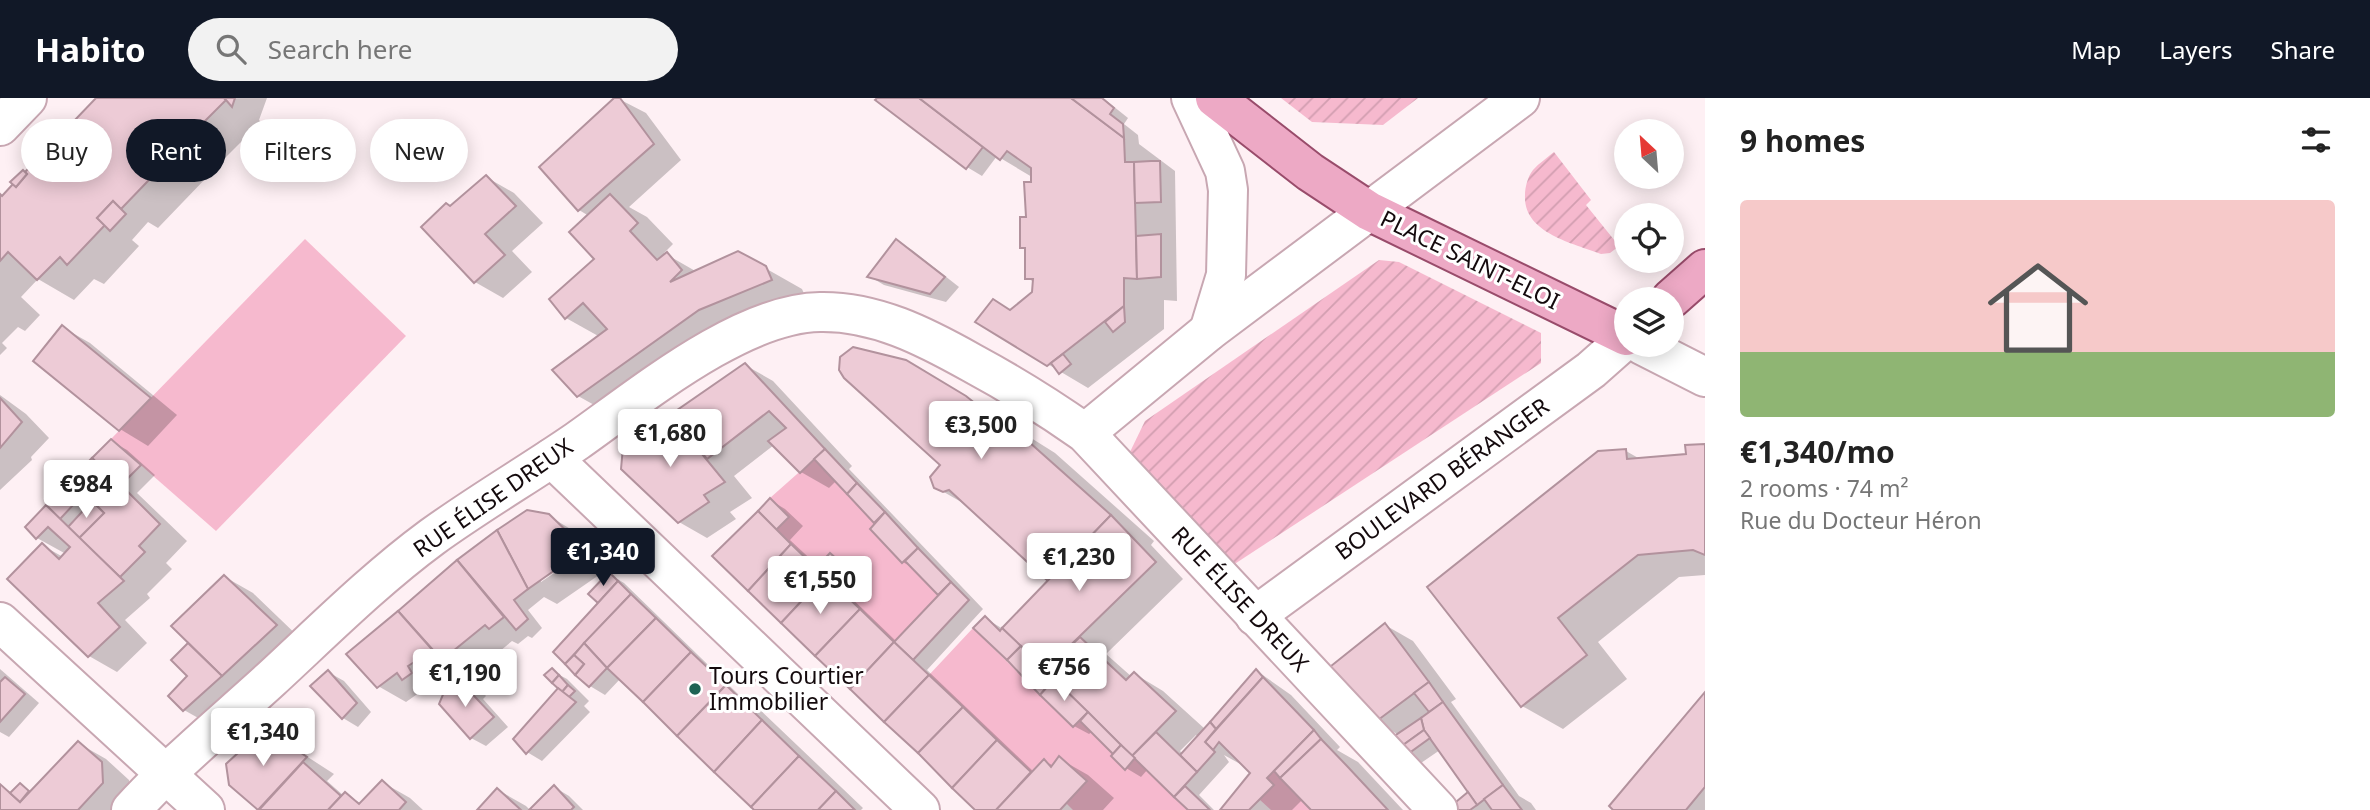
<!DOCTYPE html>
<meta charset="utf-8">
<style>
body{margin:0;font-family:"Noto Sans",sans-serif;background:#f2f2f2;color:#222;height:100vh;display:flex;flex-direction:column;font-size:26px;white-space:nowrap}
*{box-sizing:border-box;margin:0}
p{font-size:23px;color:#767676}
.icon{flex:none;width:38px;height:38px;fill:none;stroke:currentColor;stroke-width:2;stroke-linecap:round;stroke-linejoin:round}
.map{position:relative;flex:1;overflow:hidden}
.panel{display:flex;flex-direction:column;background:#fff;width:665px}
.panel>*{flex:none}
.guide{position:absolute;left:21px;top:21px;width:665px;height:63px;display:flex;gap:14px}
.needle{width:46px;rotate:334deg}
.buttons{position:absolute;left:1614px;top:21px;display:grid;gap:14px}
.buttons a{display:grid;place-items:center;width:70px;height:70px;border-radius:50%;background:#fff;box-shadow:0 4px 18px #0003;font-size:35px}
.price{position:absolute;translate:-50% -60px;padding:0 16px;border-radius:7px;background:#fff;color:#222;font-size:23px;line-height:46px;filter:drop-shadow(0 2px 4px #0008)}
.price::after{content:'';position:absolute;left:50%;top:42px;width:21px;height:16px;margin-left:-10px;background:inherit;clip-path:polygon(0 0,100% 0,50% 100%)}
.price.active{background:#111827;color:#fff}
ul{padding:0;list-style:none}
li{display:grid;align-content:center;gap:14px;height:371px;padding:0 35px}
li span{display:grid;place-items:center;height:217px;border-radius:7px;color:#555}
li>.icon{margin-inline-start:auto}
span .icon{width:126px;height:126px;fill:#fffc;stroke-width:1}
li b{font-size:30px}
h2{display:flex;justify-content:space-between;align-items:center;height:84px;padding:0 35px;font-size:30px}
.chip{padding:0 24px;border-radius:32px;background:#fff;box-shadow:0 4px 18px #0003;font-size:24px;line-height:63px}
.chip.active{background:#111827;color:#fff}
header{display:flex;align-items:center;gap:42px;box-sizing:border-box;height:98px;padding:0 35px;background:#111827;color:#fff}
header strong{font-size:33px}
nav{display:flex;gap:38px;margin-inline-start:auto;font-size:24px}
.search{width:490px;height:63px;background:#f2f2f2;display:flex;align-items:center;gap:18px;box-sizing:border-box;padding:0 24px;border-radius:38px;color:#767676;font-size:26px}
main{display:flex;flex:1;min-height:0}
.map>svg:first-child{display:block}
.grass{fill:#f6b9ce}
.garden{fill:url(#garden-furrows)}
.shadow{fill:#0003;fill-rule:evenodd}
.building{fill:#edcbd6;stroke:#b2929d;stroke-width:2}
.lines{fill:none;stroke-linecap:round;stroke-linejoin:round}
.minor-casing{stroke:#c8a7b2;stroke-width:42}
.major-casing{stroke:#994c6b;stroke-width:42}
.minor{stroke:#fff;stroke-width:38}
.major{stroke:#eda9c5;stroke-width:38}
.poi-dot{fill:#1e6354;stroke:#fff;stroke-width:2.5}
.labels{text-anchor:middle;stroke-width:6;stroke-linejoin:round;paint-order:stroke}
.street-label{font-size:23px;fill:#140a0d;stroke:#fff}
.poi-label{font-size:23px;fill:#140a0d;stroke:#fff;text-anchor:start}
</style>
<header>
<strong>Habito</strong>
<div class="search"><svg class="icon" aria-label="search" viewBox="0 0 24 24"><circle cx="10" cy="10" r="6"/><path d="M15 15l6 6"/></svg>Search here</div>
<nav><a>Map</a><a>Layers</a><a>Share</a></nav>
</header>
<main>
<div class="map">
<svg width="1705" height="712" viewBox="0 0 1705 712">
<defs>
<pattern id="garden-furrows" width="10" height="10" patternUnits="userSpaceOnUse" patternTransform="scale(1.75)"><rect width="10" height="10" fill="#f6b9ce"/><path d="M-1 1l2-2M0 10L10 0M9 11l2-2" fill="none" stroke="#d29eb0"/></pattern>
</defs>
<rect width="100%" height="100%" fill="#fef0f4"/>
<!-- grass -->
<g class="grass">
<polygon points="305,141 406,238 216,433 111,341"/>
<polygon points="814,361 874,425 870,431 902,465 905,463 938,497 894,544 825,478 839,463 816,470 776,432 789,419 770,400"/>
<polygon points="973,530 1073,629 1080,623 1113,656 1111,658 1124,671 1135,660 1188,712 1073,712 1066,705 1086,683 1060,659 1051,669 1044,661 1031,674 929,577"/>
<polygon points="1274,673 1311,712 1271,712 1259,701 1273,687 1267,680"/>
</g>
<!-- garden -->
<g class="garden">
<polygon points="1281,0 1418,0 1383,27 1312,24"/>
<path d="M1554,54L1591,102L1586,107L1619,148L1610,155L1601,156C1573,145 1523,135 1525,97C1525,89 1528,78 1533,72C1539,65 1547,60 1554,54Z"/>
<polygon points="1379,162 1399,164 1541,235 1541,265 1230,469 1129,356 1145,323"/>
</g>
<!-- shadow -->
<g class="shadow">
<polygon points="98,0 267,0 259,22 261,24 225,60 217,55 200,72 207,79 158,130 148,124 132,142 139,148 104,186 94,181 74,202 38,181 21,199 40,217 25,233 18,229 2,245 7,250 0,257 0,96 3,98"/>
<polygon points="617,0 646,15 681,62 629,109 647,119 673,146 664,155 697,174 765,170 802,191 807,202 614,318 578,298 600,239 566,220 596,161 589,118 579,112"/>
<polygon points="879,0 1103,0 1128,20 1124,26 1138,37 1139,46 1175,73 1177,203 1164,202 1164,231 1088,290 977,224 1011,213 1034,195 1034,184 1027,180 1027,152 1021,149 1032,79 997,58 982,78 967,69"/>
<polygon points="486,79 514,95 543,125 512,153 532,174 503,200 475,184 451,110"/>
<polygon points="897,143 912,152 959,189 946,204 884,187 869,178"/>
<polygon points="62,229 90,245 177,317 148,348 120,331"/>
<polygon points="745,267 773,283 852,368 849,371 983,511 927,572 1034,674 1044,663 1054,668 1060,661 1088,677 1114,700 1103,712 977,712 715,458 770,402 785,411 803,428 790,442 819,469 831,457 853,473 839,488 897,544 940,497 913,470 903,464 872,431 877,425 837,382 829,390 801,374 774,347 734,378 752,400 730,414 736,421 707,440 679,424 625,350"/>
<path d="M950,289L1055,355L1154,443L1151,447L1183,481L1106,556L1132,579L1135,576L1163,593L1205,631L1257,573L1291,597L1340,649L1337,652L1358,664L1403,712H1314L1303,701L1292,712H1223L1252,674L1243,665L1242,667L1224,657L1229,664L1199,697L1214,712H1190L1148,671L1141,679L1126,670L1116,656L1093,633L1089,636L1074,628L985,520L1003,531L1051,482L970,409L935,389L943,366ZM1196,637L1198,639L1183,656L1180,653Z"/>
<polygon points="0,297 26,316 49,340 31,359 32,362 0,392"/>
<polygon points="111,343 127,352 155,377 137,395 187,443 166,465 172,471 147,496 150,500 125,522 147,545 117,574 89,558 42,447 63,459 66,456 37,440 27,429"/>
<polygon points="1705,348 1705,477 1679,479 1598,544 1627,581 1563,631 1522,608 1626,353 1640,361 1688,357"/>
<polygon points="549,418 577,435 589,446 541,480 541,484 592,449 612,468 557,506 544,499 528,512 542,530 532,540 528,538 518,546 512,543 469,579 486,598 483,601 508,629 486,648 471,640 446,594 433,582 439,591 431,597 423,592 406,604 378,588 349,556 457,464 463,468"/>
<polygon points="609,476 624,485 739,597 754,606 863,710 861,712 757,712 621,580 605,597 590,588 555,553 600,505"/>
<polygon points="225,479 253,495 304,544 200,621 184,612 190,578 173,562 191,545"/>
<polygon points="1385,527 1413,543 1456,601 1451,604 1519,698 1531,705 1536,712 1458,712 1471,695 1440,652 1421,665 1406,656 1399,637 1376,624"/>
<polygon points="0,571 39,605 9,639 0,634"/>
<polygon points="552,573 567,581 589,603 584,608 590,614 542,663 527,654 560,590"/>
<polygon points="328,574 344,583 371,614 358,629 343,620"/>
<polygon points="1705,597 1705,712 1616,712"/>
<polygon points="266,632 334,676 327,683 344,698 345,696 362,706 382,684 410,700 423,712 260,712 230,686"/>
<polygon points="78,645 106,661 129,682 131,702 121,712 0,712 0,688 12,695 20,687 32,694"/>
<polygon points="554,689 569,698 583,712 532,712"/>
<polygon points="498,692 526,708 530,712 479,712"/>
</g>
<!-- building -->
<g class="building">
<polygon points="96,0 224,0 226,2 188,40 181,35 165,51 172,58 121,111 113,103 97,120 105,127 67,167 60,159 37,182 8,154 0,163 0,96 2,98 13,86 16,89 27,76 25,74"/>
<polygon points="224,0 235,0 232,9 226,2"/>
<polygon points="614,0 620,0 654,46 578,113 539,69"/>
<polygon points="877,0 919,0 983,49 966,71 875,2"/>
<polygon points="919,0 1071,0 1124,40 1125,64 1134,64 1137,181 1124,180 1124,208 1047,268 975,224 993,201 1010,212 1032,194 1033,181 1025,181 1025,150 1020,150 1020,119 1026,119 1024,84 1031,84 1031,70 1007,53 1000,62"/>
<polygon points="1071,0 1102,0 1114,10 1110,16 1123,26 1124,40"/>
<polygon points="181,35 194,47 178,63 165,51"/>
<polygon points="1151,63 1160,63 1161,104 1135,105 1134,64"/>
<polygon points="23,72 27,76 16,89 10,84"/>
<polygon points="486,77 516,108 485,136 505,157 474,185 421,129 446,105 450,108"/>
<polygon points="610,96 638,125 630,133 657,162 667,154 682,172 670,184 738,153 766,168 772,182 699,212 577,299 552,272 607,231 583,205 565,221 549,201 594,161 569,134"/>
<polygon points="113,103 126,116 110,133 97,120"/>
<polygon points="1161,136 1161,179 1137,181 1136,138"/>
<polygon points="896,141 945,179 930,196 867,179"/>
<polygon points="1124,208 1125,224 1113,234 1105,224"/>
<polygon points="62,227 151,300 119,333 33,263"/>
<polygon points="853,249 906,262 966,298 1007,331 1010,327 1111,417 1048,483 949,392 943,394 934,390 930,379 940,367 844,280 839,272 840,259"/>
<polygon points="1063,256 1071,266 1059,276 1051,265"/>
<polygon points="745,265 825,351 800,375 768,343 786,330 769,313 707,361 670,317"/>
<polygon points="0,300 22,324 0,350"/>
<polygon points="670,317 725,384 704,397 709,404 678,425 621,371 623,349"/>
<polygon points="111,341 141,367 121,387 92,360"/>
<polygon points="1705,346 1705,457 1693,452 1638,457 1558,520 1587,557 1521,609 1427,489 1598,353 1626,351 1627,361 1686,356 1685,347"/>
<polygon points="825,351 857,385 847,396 814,361"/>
<polygon points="92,360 105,373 60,421 46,407"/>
<polygon points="114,380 160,426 139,448 145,454 120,479 79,440 104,415 92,403"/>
<polygon points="857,385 885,414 874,425 847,396"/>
<polygon points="770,400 789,419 776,432 758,413"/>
<polygon points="92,403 104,415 79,440 68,429"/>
<polygon points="46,407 124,483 98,505 120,529 88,559 7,481 42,445 59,461 70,449 48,429 36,441 25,429"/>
<polygon points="527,412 549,416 585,451 528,491 497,432"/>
<polygon points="758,413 791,446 748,493 712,458"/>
<polygon points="885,414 918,450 902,465 870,431"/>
<polygon points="1111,417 1156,464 1045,572 1002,530"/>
<polygon points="497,432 528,491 514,502 528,521 516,532 457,462"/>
<polygon points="791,446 816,470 830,455 839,463 781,525 748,493"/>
<polygon points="918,450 951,484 938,497 905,463"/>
<polygon points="457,462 504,519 489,531 485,527 442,562 398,513"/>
<polygon points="609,474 618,483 598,505 588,496"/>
<polygon points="224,477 277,527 222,578 171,528"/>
<polygon points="825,478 860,511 815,558 781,525"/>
<polygon points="618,483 631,496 565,566 553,554"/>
<polygon points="951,484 969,502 913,562 894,544"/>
<polygon points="631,496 656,520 607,570 584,545"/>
<polygon points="860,511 894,544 850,591 815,558"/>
<polygon points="398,513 459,582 444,594 416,563 408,568 412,575 402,582 397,575 377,590 346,556"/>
<polygon points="985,518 1000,533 1002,530 1021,548 1007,562 973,530"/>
<polygon points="656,520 691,554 643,604 607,570"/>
<polygon points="1385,525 1429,584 1374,625 1326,572"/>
<polygon points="1080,539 1126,582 1134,574 1176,613 1132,658 1045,572"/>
<polygon points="894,544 929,577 884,624 850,591"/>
<polygon points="188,545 222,578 183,613 168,598 187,578 171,562"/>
<polygon points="584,545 607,570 589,589 575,577 584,566 574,557"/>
<polygon points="1021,548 1054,581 1040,597 1007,562"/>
<polygon points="691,554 726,587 677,638 643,604"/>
<polygon points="574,557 584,566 575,577 565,566"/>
<polygon points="552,570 559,577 552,585 544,577"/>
<polygon points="1256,571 1263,579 1216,631 1210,624"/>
<polygon points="328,572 357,605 342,621 310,588"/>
<polygon points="559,577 568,587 562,594 552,585"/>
<polygon points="929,577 963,609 918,655 884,624"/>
<polygon points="5,579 25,596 0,624 0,584"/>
<polygon points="1263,579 1314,632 1267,680 1274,687 1249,712 1220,712 1250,675 1219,644 1213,652 1205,644"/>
<polygon points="1054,581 1088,614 1073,629 1040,597"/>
<polygon points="459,582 494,619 470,641 439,606 444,594"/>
<polygon points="1429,584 1443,604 1429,614 1414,595"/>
<polygon points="568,587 575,593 568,600 562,594"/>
<polygon points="726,587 762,622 714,674 677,638"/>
<polygon points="558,590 576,604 526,656 513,641"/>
<polygon points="1705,594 1705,689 1686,712 1613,712 1609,708"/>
<polygon points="1443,604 1503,687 1477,707 1424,632 1421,620"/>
<polygon points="963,609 997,642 952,690 918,655"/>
<polygon points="1088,614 1121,647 1113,656 1080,623"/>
<polygon points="1421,620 1424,632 1399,650 1390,641"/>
<polygon points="762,622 799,658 751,709 714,674"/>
<polygon points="1210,624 1216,631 1205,644 1215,654 1197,674 1180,657"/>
<polygon points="265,630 307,659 258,712 229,687 226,666"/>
<polygon points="1314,632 1321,641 1280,680 1274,673"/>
<polygon points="1424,632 1430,640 1405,658 1399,650"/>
<polygon points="1156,634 1197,674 1174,699 1132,658"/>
<polygon points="1321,641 1347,668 1388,712 1311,712 1280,680"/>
<polygon points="997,642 1031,674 996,712 975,712 952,690"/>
<polygon points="78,643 102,664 103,685 78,712 0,712 0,686 20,704"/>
<polygon points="1121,647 1135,660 1125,672 1111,658"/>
<polygon points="799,658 836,693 818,712 754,712 751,709"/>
<polygon points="1059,658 1087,683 1060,712 996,712 1044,661 1051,669"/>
<polygon points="303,664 341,698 328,712 259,712"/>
<polygon points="382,682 406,704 399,712 328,712 345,694 359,706"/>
<polygon points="20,685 29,693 20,704 10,695"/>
<polygon points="554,687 574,709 571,712 529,712"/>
<polygon points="1503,687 1522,712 1492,712 1484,701"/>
<polygon points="1185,688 1210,712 1188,712 1174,699"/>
<polygon points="497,690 521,712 477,712"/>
<polygon points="836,693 855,712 818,712"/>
<polygon points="1468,694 1477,707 1470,712 1455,712 1451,708"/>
</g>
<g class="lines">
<defs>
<g id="minor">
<polyline points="1191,0 1225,73 1228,92 1226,177 1209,233"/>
<polyline points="0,28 27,0"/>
<polyline points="1642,247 1705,279"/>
<polyline points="1085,335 1209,233 1520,0"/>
<polyline points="552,360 920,712"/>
<polyline points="1255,518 1591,272 1626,241"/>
<polyline points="0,524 205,712"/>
<path d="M131,712C174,665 224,624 271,581C323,533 375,481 432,439C479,405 529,376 577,343C641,298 741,215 820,214C875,213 924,238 972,265C1011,286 1048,309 1085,335L1438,712"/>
</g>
<g id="major">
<polyline points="1215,0 1310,74 1369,113 1626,238"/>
<polyline points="1671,201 1705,171"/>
</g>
</defs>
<!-- minor casing -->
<use href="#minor" class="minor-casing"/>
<!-- major casing -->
<use href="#major" class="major-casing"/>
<!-- minor -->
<use href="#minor" class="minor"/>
<!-- major -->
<use href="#major" class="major"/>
</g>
<!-- markers -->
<circle class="poi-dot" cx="695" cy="591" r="7"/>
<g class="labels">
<!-- street labels -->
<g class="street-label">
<text transform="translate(1470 162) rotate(26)" y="8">PLACE SAINT-ELOI</text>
<text transform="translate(1442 381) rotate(-36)" y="8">BOULEVARD BÉRANGER</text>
<text transform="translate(493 400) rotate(-35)" y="8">RUE ÉLISE DREUX</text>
<text transform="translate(1240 501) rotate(47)" y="8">RUE ÉLISE DREUX</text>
</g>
<!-- poi labels -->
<g class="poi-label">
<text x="709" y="586">Tours Courtier<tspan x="709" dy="26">Immobilier</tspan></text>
</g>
</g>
</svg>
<div class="buttons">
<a><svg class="needle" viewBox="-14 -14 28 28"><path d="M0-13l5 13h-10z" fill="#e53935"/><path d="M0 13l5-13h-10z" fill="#767676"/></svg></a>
<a><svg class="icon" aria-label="locate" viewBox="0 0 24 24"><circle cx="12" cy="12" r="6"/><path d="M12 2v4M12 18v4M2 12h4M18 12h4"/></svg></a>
<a><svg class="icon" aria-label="layers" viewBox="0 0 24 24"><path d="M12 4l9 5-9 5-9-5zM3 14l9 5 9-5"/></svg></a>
</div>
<b class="price" style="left:981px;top:363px">€3,500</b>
<b class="price" style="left:670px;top:371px">€1,680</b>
<b class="price" style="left:86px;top:422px">€984</b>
<b class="price active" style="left:603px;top:490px">€1,340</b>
<b class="price" style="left:1079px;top:495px">€1,230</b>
<b class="price" style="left:820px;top:518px">€1,550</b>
<b class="price" style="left:1064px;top:605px">€756</b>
<b class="price" style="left:465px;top:611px">€1,190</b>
<b class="price" style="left:263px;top:670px">€1,340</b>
<div class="guide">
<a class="chip">Buy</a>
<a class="chip active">Rent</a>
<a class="chip">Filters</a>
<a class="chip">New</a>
</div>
</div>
<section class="panel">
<h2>9 homes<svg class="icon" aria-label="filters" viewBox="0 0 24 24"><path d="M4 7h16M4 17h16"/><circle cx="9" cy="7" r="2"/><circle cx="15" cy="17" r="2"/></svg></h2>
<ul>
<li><span style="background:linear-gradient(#f6c9c9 70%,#8fb573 0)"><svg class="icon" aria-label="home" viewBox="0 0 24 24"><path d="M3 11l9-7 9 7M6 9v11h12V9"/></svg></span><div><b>€1,340/mo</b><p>2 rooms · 74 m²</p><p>Rue du Docteur Héron</p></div></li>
</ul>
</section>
</main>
